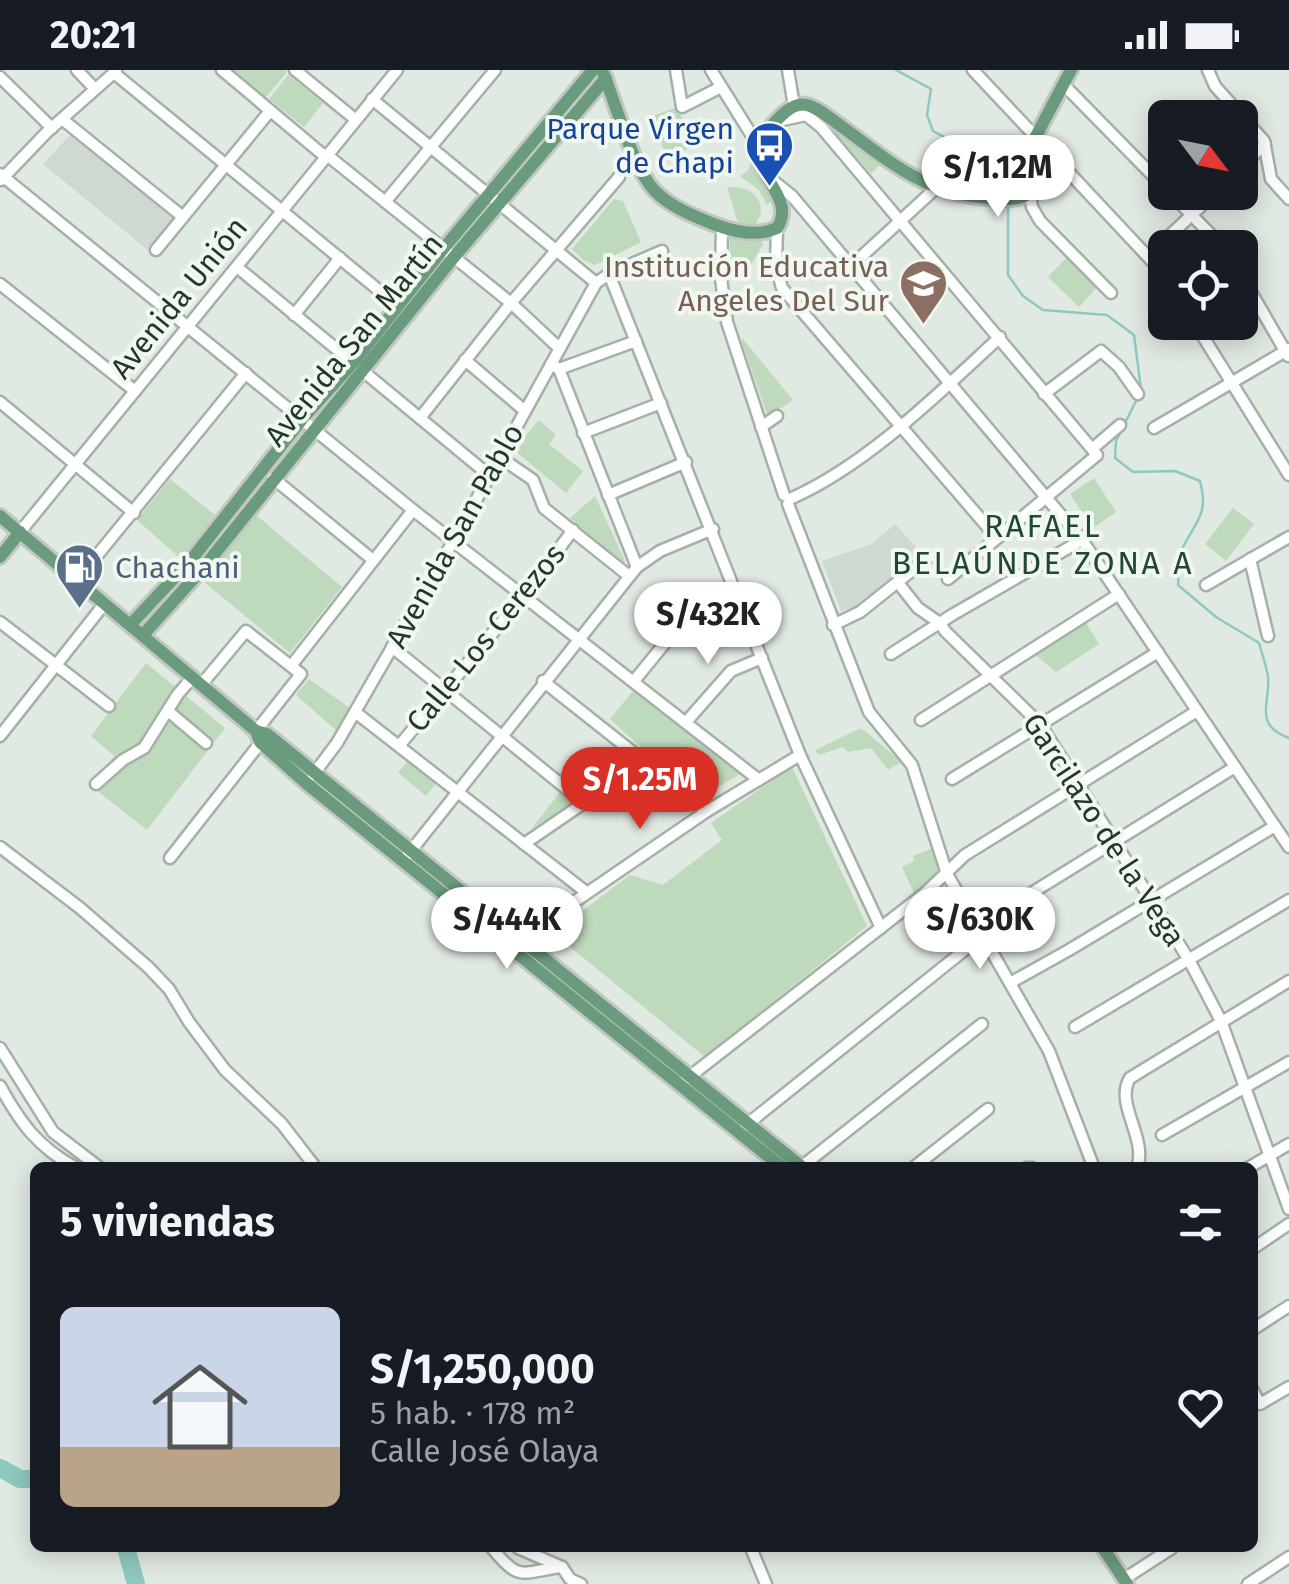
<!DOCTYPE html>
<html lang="es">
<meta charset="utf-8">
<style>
body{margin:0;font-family:"Fira Sans",sans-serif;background:#242831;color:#f1f3f6;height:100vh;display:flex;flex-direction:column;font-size:38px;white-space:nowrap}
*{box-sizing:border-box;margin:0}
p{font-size:32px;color:#9ea1a6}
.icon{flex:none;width:55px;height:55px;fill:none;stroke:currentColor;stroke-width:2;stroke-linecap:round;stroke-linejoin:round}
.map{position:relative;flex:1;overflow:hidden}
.panel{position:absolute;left:30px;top:1092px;width:1228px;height:390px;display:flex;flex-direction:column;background:#171b24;border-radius:15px;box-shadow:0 5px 25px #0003}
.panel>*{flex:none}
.needle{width:65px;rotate:122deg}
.controls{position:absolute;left:1148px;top:30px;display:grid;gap:20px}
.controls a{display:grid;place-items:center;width:110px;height:110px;border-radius:15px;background:#171b24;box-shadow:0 5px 25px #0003;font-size:50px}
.price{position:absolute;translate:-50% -85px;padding:0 22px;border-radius:35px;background:#fff;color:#222;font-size:32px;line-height:65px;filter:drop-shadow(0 2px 5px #0008)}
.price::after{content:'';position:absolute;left:50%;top:60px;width:30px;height:22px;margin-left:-15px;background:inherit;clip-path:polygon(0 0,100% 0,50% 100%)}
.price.current{background:#d93025;color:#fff}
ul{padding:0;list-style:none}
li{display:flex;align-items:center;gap:30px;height:250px;padding:0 30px}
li+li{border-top:2px solid #363941}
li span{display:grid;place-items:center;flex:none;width:280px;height:200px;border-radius:15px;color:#555}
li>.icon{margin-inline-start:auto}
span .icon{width:120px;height:120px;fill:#fffc;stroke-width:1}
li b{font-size:42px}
h2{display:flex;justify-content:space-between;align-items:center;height:120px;padding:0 30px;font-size:42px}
.status{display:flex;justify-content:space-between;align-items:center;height:70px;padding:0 50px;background:#171b24;direction:ltr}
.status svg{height:28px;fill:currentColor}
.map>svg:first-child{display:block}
.built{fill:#cfd9d1}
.green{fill:#bed9bc}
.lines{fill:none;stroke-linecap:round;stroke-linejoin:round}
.stream{stroke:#8ec9bd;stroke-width:2.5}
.river{stroke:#8ec9bd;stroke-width:18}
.minor-casing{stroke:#a4b1a7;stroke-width:15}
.major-casing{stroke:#c1c7c4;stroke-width:18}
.minor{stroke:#fff;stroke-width:10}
.major{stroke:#6a9b7c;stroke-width:12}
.labels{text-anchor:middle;stroke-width:8;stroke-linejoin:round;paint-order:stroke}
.transit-label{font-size:30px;fill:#164399;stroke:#f1f7f1;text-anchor:end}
.education-label{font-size:30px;fill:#785e54;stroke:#f1f7f1;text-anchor:end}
.street-label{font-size:30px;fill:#23382b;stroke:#f1f7f1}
.service-label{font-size:30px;fill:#4e5e75;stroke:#f1f7f1;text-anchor:start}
.neighbourhood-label{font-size:32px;letter-spacing:2.5px;fill:#214831;stroke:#f1f7f1}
</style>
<div class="status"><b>20:21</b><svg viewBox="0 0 49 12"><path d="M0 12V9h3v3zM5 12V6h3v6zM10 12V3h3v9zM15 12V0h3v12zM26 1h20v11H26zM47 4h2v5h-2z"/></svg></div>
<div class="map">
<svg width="1289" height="1514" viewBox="0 0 1289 1514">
<rect width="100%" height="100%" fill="#e1eae2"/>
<!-- built -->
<g class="built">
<polygon points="71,64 176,149 149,181 43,94"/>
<polygon points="895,454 926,488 867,533 841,541 822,491 872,474"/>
</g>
<!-- green -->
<g class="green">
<polygon points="232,0 285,0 287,2 265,28"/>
<polygon points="288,5 323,33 304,57 269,29"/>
<polygon points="678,37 691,78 666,86 652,46"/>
<polygon points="830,57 881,93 871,104"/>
<polygon points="751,92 766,113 771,132 767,135 758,119 740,106 748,101"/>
<path d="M727,117C745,116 761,122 761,143L755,156L738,153Z"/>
<polygon points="614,129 623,131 641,172 595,195 583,190 572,179"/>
<polygon points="730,165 761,170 763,175 750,196 730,206"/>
<polygon points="1068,186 1099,215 1079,237 1048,207"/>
<polygon points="743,269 793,330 768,347 741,270"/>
<polygon points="539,350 556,365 549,374 583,401 566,423 514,380"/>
<polygon points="303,357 308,361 203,492 199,488"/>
<polygon points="1094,408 1116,442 1093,458 1070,424"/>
<polygon points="170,409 215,445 181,489 137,450"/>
<polygon points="595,426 625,491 621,495 570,448"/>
<polygon points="1233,438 1254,454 1226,491 1205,474"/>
<polygon points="256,445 342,517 290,583 204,512"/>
<polygon points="1086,553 1099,574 1056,602 1036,585"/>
<polygon points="146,593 225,658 147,760 91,716 114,686 91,666"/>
<polygon points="309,609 353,640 338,662 296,625"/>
<polygon points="637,616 740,704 698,729 610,649"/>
<polygon points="861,658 902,692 888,700 871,678 848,682 843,677 819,685 815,680"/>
<polygon points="411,687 439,710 426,726 398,703"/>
<polygon points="792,697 867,856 705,987 553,863 630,805 663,815 722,770 711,753"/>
<polygon points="561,721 576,732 532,758"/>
<polygon points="935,777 938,804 914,823 902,797 914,791 913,786"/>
</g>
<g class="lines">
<!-- stream -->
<g class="stream">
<polyline points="896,0 931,19 927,45 933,61 1000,97 1007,107 1007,124"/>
<polyline points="1008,132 1008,205 1023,226 1043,240 1107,245 1134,265 1141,319"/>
<path d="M1138,327L1116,371L1115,388L1133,402L1175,401L1200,411C1208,442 1199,448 1185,473C1179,484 1179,502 1178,515L1216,547L1259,573C1262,584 1266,595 1268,606C1271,633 1252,654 1289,668"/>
</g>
<!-- river -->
<g class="river">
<polyline points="0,1398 20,1409 35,1409"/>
<polyline points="126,1478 136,1514"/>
</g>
<defs>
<g id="minor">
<polyline points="77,0 95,19"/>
<polyline points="222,0 322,84 327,85 511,233 559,278"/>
<polyline points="295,0 356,50"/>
<polyline points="676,0 682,37 719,18"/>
<polyline points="711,0 759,77"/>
<polyline points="788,0 794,36"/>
<polyline points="973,0 1165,205"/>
<polyline points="1208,0 1215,16 1264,71 1271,109 1289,129"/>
<polyline points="114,3 398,236"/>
<polyline points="0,7 52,58"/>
<polyline points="1063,14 1165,118"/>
<polyline points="372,29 596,213"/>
<polyline points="62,49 183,147"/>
<polyline points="778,51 806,45 821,57 1097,385 948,509"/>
<polyline points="1240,98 1265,74"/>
<polyline points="0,104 413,440 759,710"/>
<polyline points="771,109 792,126 1082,470 1289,777"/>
<polyline points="1,110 47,62 116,1"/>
<polyline points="1169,122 1224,178"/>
<polyline points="1030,124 1032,137 1040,151 1111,223"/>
<polyline points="385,132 495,0"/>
<polyline points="722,157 721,209 727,252 784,425"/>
<polyline points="777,158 776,196 782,218 997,468"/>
<polyline points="156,180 270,41"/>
<polyline points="1149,185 1216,122"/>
<polyline points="237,197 490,406"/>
<polyline points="850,197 935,119"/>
<polyline points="1240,203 1288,286"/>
<polyline points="609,204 800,685 881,858"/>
<polyline points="0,214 135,321"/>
<polyline points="294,245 340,188"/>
<polyline points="1194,252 1289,405"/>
<polyline points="465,290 525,341"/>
<polyline points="551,294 559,299 637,497"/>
<polyline points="559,299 636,271"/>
<polyline points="1044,324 1101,281 1119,297 1138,324"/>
<polyline points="0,332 134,443"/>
<polyline points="420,348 511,233 619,107"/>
<polyline points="761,357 777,346"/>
<polyline points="1154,358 1289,279"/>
<polyline points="583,363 661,333"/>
<polyline points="1092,379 1120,355"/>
<polyline points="501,388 533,410 544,438 629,506"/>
<polyline points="273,408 373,490"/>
<polyline points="608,425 686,392"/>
<path d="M792,428C868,394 939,323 1000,267"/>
<polyline points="788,434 869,642 912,695 947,804 1049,981 1094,1098"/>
<polyline points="20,462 397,0"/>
<polyline points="1250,489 1268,566"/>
<polyline points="77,510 246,303"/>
<polyline points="899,514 918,538 941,554 945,561 1040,654 1189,890 1221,951 1289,1139"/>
<polyline points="1206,515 1289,467"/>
<polyline points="0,552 109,636"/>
<polyline points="833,555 860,542 929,487"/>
<polyline points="392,577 584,733"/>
<polyline points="891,584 952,545 1082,470"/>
<polyline points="291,596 413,440"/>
<polyline points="543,611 707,741"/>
<polyline points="634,611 687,546 736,525"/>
<polyline points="201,615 246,561 301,604 256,661"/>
<polyline points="168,641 206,673"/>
<polyline points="355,642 586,822"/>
<polyline points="921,650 1119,524"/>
<polyline points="687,651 731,601 762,588"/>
<polyline points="0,666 105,533"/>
<polyline points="399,676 524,525 573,460"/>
<polyline points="313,705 337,673 454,470 596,213 609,204 662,181"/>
<polyline points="952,709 1158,582"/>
<polyline points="96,714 123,690 144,678 178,624 192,608"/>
<polyline points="524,774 645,691"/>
<polyline points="0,777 80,838 148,897 169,919 189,952 225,1000 282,1054 316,1098"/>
<polyline points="170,788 265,667"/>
<polyline points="402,792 637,497 660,481 713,459"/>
<polyline points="1009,837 1235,697"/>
<polyline points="517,871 707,741 800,685"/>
<polyline points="1010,913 1069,880 1275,756"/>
<polyline points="1075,957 1289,830"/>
<polyline points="0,978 53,1062 100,1098"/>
<polyline points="684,1011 924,824 965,785 1197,641"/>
<path d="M0,1016C21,1054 38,1077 76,1098"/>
<polyline points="745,1056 982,866"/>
<polyline points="1162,1065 1289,992"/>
<polyline points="800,1098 982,954"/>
<polyline points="913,1098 988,1039"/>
<polyline points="1026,1098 1032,1098"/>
<path d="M1137,1098C1148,1068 1114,1034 1130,1008L1289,911"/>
<polyline points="1248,1098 1289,1074"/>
<polyline points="1252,1179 1289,1154"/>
<polyline points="1252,1260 1289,1236"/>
<polyline points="1252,1319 1260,1334 1289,1317"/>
<path d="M492,1478C520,1513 521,1502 562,1497"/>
<polyline points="518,1478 562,1497 570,1509 581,1514"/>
<polyline points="751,1478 766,1514"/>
<polyline points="1124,1509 1172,1478"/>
<polyline points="1248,1514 1289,1487"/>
</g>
<g id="major">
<path d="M602,0C616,33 632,97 655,121C670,137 696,147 716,155C735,162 758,167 777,158C795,131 760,109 758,84C757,69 784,38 798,35C806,33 813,37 820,41C879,81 916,124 990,128C1007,129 1021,132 1034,119L1035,68L1071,0"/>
<polyline points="0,446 256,661 267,664 803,1098"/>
<polyline points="0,487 20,462"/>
<polyline points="131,554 191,490 303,348 353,293 443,179 593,0"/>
<polyline points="143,565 204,497 454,187 606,8"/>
<polyline points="256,661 260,672 306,713 783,1098"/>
<polyline points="1103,1478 1127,1514"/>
</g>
</defs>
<!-- minor casing -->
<use href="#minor" class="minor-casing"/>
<!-- major casing -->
<use href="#major" class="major-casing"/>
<!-- minor -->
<use href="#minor" class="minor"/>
<!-- major -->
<use href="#major" class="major"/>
</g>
<!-- icons -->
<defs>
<symbol id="bus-pin" viewBox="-11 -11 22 30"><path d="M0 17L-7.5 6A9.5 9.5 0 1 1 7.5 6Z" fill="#1a4fb4" stroke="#f1f7f1"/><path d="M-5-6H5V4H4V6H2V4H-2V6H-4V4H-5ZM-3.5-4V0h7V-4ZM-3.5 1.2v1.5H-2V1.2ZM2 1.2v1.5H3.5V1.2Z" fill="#fff"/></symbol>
<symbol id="school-pin" viewBox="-11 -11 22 30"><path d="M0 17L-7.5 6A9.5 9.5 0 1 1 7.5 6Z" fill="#8d6e63" stroke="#f1f7f1"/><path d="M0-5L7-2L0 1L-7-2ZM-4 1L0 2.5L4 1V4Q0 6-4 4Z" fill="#fff"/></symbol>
<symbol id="fuel-pin" viewBox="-11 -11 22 30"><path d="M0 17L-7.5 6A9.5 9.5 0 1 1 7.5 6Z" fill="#5c6f8a" stroke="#f1f7f1"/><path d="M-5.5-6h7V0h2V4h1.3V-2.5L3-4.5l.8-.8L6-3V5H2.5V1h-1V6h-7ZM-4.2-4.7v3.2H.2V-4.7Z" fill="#fff"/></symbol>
</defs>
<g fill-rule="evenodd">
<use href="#bus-pin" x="742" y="48" width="55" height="75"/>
<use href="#school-pin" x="896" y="186" width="55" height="75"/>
<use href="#fuel-pin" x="52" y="470" width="55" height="75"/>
</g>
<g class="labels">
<!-- transit labels -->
<g class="transit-label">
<text x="734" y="69">Parque Virgen<tspan x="734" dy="34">de Chapi</tspan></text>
</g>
<!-- education labels -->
<g class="education-label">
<text x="889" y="207">Institución Educativa<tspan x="889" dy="34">Angeles Del Sur</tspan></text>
</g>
<!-- street labels -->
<g class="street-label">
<text transform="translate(179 228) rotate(-51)" y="10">Avenida Unión</text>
<text transform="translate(354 270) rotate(-51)" y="10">Avenida San Martín</text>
<text transform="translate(455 466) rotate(-61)" y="10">Avenida San Pablo</text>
<text transform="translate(486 568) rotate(-51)" y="10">Calle Los Cerezos</text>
<text transform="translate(1104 760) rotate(57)" y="10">Garcilazo de la Vega</text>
</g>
<!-- service labels -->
<g class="service-label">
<text x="115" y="508">Chachani</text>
</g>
<!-- neighbourhood labels -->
<g class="neighbourhood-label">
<text x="1043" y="467">RAFAEL<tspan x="1043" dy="37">BELAÚNDE ZONA A</tspan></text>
</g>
</g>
</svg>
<div class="controls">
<a><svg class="needle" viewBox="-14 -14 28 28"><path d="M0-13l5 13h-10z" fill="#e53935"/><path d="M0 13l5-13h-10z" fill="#9ea1a6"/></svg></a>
<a><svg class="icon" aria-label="locate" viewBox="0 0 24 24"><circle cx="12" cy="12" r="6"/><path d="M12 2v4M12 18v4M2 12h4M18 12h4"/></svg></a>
</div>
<b class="price" style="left:998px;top:150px">S/1.12M</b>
<b class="price" style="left:708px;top:597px">S/432K</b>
<b class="price current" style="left:640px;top:762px">S/1.25M</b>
<b class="price" style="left:507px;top:902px">S/444K</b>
<b class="price" style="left:980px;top:902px">S/630K</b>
<section class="panel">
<h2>5 viviendas<svg class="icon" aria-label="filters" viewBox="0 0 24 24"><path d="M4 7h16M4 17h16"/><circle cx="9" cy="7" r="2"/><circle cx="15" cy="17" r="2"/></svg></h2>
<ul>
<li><span style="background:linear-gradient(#c9d6e8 70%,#b9a48a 0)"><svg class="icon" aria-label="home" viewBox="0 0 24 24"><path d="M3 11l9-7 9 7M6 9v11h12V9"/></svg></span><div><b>S/1,250,000</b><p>5 hab. · 178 m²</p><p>Calle José Olaya</p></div><svg class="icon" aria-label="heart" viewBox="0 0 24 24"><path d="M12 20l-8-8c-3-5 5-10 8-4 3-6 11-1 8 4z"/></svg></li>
</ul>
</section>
</div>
